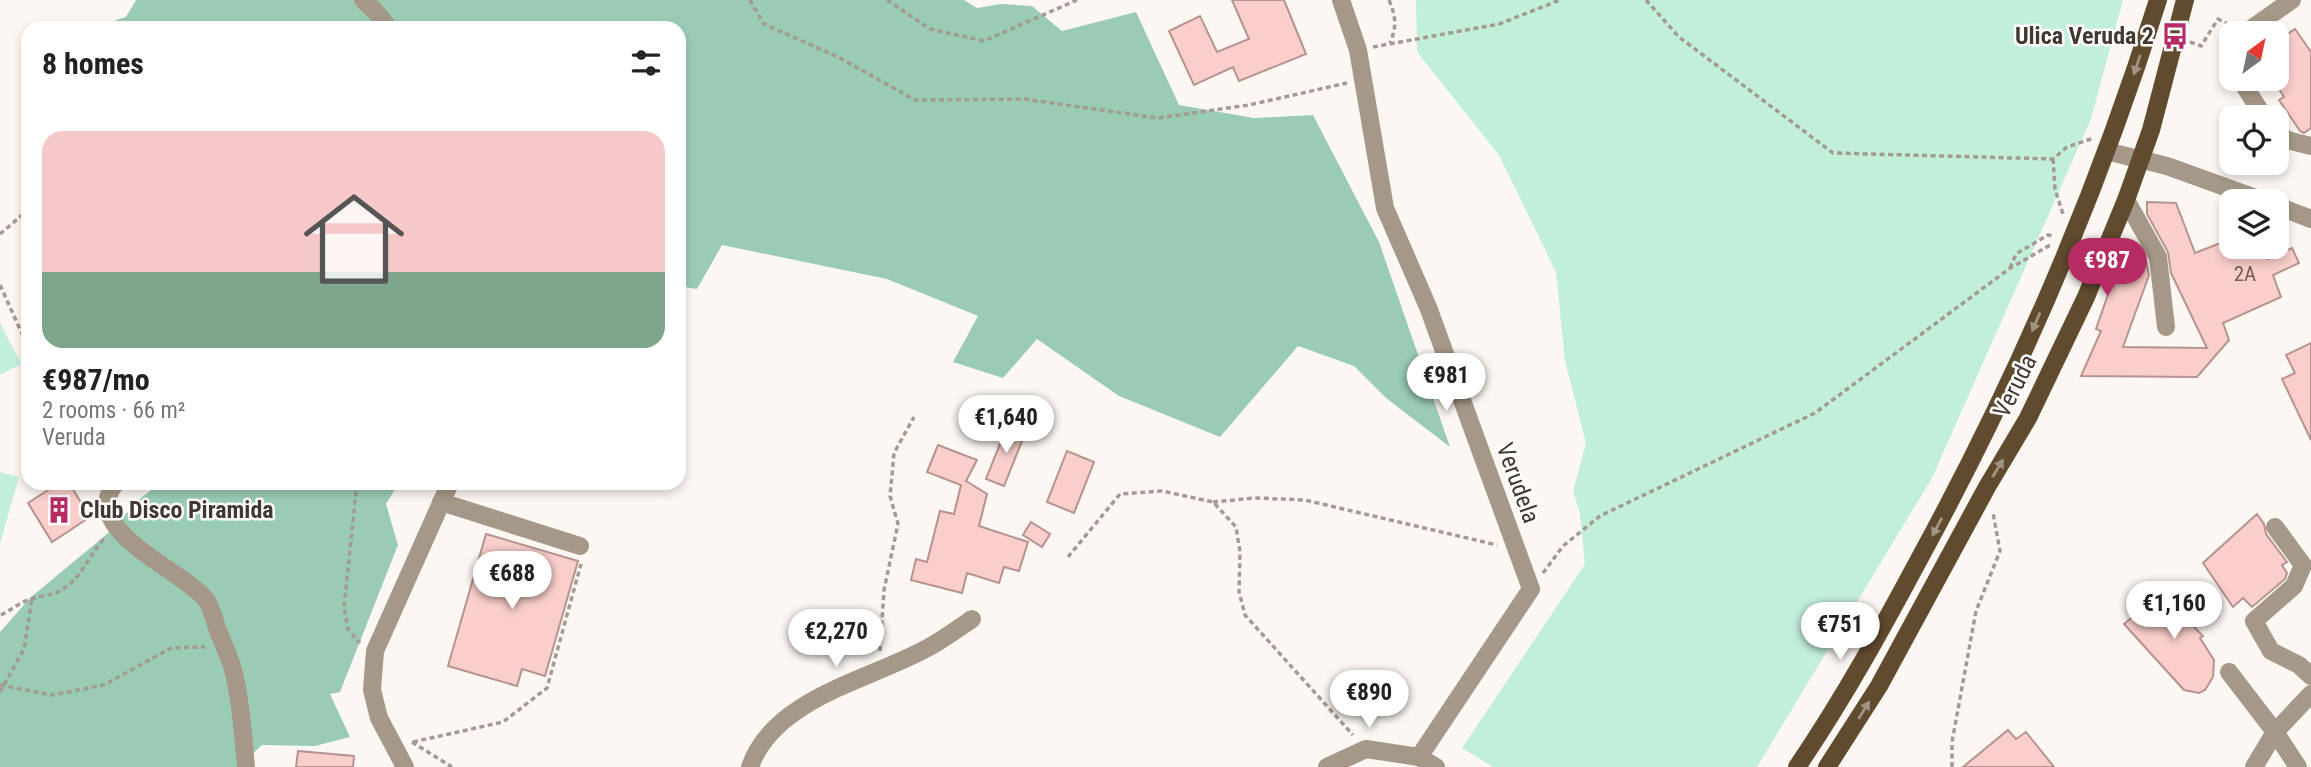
<!DOCTYPE html>
<meta charset="utf-8">
<style>
body{margin:0;font-family:"Roboto Condensed",sans-serif;background:#f2f2f2;color:#222;height:100vh;display:flex;flex-direction:column;font-size:26px;white-space:nowrap}
*{box-sizing:border-box;margin:0}
p{font-size:23px;color:#767676}
.icon{flex:none;width:38px;height:38px;fill:none;stroke:currentColor;stroke-width:2;stroke-linecap:round;stroke-linejoin:round}
.map{position:relative;flex:1;overflow:hidden}
.details{position:absolute;left:21px;top:21px;width:665px;height:469px;display:flex;flex-direction:column;background:#fff;border-radius:21px;box-shadow:0 4px 10px #0003}
.details>*{flex:none}
.needle{width:46px;rotate:33deg}
.fabs{position:absolute;left:2219px;top:21px;display:grid;gap:14px}
.fabs a{display:grid;place-items:center;width:70px;height:70px;border-radius:14px;background:#fff;box-shadow:0 4px 10px #0003;font-size:35px}
.price{position:absolute;translate:-50% -60px;padding:0 16px;border-radius:24px;background:#fff;color:#222;font-size:23px;line-height:46px;filter:drop-shadow(0 2px 4px #0008)}
.price::after{content:'';position:absolute;left:50%;top:42px;width:21px;height:16px;margin-left:-10px;background:inherit;clip-path:polygon(0 0,100% 0,50% 100%)}
.price.current{background:#b62b64;color:#fff}
ul{padding:0;list-style:none}
li{display:grid;align-content:center;gap:14px;height:371px;padding:0 21px}
li span{display:grid;place-items:center;height:217px;border-radius:21px;color:#555}
li>.icon{margin-inline-start:auto}
span .icon{width:126px;height:126px;fill:#fffc;stroke-width:1}
li b{font-size:30px}
h2{display:flex;justify-content:space-between;align-items:center;height:84px;padding:0 21px;font-size:30px}
.map>svg:first-child{display:block}
.green{fill:#c2efda}
.forest{fill:#9accb5}
.building{fill:#facfcb;stroke:#b59390;stroke-width:2}
.lines{fill:none;stroke-linecap:round;stroke-linejoin:round}
.path{stroke:#a29b94;stroke-width:3.5;stroke-dasharray:5 3.5;stroke-linecap:butt}
.minor{stroke:#a59888;stroke-width:18}
.major{stroke:#614b2e;stroke-width:18}
.oneway{fill:#a09382}
.labels{text-anchor:middle;stroke-width:5;stroke-linejoin:round;paint-order:stroke}
.number-label{font-size:21px;fill:#705e56}
.poi-label{font-size:24px;font-weight:bold;fill:#42382f;stroke:#fff;text-anchor:end}
.street-label{font-size:24px;fill:#42382f;stroke:#fff}
</style>
<div class="map">
<svg width="2311" height="767" viewBox="0 0 2311 767">
<rect width="100%" height="100%" fill="#fcf7f2"/>
<!-- green -->
<g class="green">
<polygon points="1416,0 2123,0 2091,119 1932,478 1757,767 1493,767 1462,748 1585,564 1580,514 1573,491 1586,443 1565,361 1556,272 1499,155 1417,52"/>
<polygon points="0,323 21,364 0,375"/>
<polygon points="0,472 19,477 0,544"/>
</g>
<!-- forest -->
<g class="forest">
<polygon points="136,0 964,0 977,8 1001,4 1032,6 1062,31 1136,12 1179,105 1254,118 1313,115 1379,242 1450,447 1386,398 1354,366 1298,346 1220,437 1119,396 1037,339 1003,378 953,362 978,316 887,279 722,245 697,289 679,286 679,28 92,28 126,17"/>
<polygon points="161,483 399,483 386,504 398,545 340,692 330,694 350,737 315,746 262,745 238,767 0,767 0,632 31,597 107,534 142,497"/>
</g>
<!-- building -->
<g class="building">
<polygon points="1232,0 1284,0 1306,54 1239,81 1233,67 1194,85 1169,31 1200,16 1217,52 1249,39"/>
<polygon points="2295,29 2311,52 2311,128 2304,133 2300,131 2279,100 2284,97 2277,86 2277,41"/>
<polygon points="2147,202 2176,203 2195,253 2231,239 2231,247 2250,247 2252,251 2262,248 2267,259 2292,248 2299,263 2273,275 2281,297 2223,323 2229,340 2197,377 2081,376 2101,331 2096,329 2124,249 2145,256 2149,275 2123,347 2207,348 2171,273 2168,252 2147,214"/>
<polygon points="2311,343 2311,440 2282,379 2295,373 2286,355"/>
<polygon points="1008,424 1026,431 1004,486 986,479"/>
<polygon points="938,445 977,460 966,481 987,494 979,526 1028,542 1019,571 1004,567 999,583 967,573 962,593 911,580 916,559 927,562 940,511 954,514 961,485 927,472"/>
<polygon points="1067,451 1094,462 1074,513 1047,502"/>
<polygon points="59,483 69,483 90,517 52,542 28,503"/>
<polygon points="2257,514 2264,524 2266,534 2287,562 2282,565 2287,573 2285,579 2252,607 2243,598 2233,607 2203,563"/>
<polygon points="1031,522 1050,534 1042,547 1023,535"/>
<polygon points="486,534 578,561 545,676 522,669 517,686 448,666"/>
<polygon points="2169,587 2193,615 2187,620 2203,636 2200,638 2214,660 2213,677 2205,690 2199,693 2184,690 2124,624"/>
<polygon points="2008,730 2016,739 2026,732 2054,767 1963,767"/>
<polygon points="298,751 354,756 353,767 296,767"/>
</g>
<g class="lines">
<!-- path -->
<g class="path">
<polyline points="750,0 764,24 838,57 915,100 1024,99 1158,118 1249,105 1347,83"/>
<polyline points="887,0 930,29 984,41 1077,0"/>
<path d="M1389,0C1396,17 1397,26 1390,43"/>
<polyline points="1646,0 1679,37 1833,153 2053,159 2067,147 2094,138"/>
<polyline points="2190,42 2201,46 2218,19 2232,26"/>
<polyline points="1373,47 1499,24 1560,0"/>
<polyline points="2053,159 2055,189 2063,214"/>
<polyline points="0,234 28,210"/>
<polyline points="2010,268 2016,254 2048,235 2055,236"/>
<polyline points="0,285 28,347"/>
<polyline points="357,483 344,607 348,629 360,643"/>
<polyline points="1213,502 1255,498 1305,500 1497,545"/>
<polyline points="1068,557 1120,494 1162,491 1213,502 1236,527 1240,552 1239,592 1245,615 1353,735"/>
<polyline points="1543,573 1563,546 1600,516 1815,413 2009,269 2050,245"/>
<path d="M1,615C11,610 20,602 31,599C42,595 53,596 63,589C83,577 89,553 106,537"/>
<polyline points="880,651 884,590 898,524 890,496 894,453 914,417"/>
<polyline points="0,685 52,695 104,685 171,648 205,647"/>
<polyline points="0,692 24,649 32,599"/>
<polyline points="412,742 452,767"/>
<polyline points="413,742 503,722 547,688 581,564"/>
<polyline points="1952,767 1952,742 1976,611 2000,551 1993,513"/>
</g>
<!-- minor -->
<g class="minor">
<polyline points="363,0 375,11 389,28"/>
<polyline points="1341,0 1358,50 1385,208 1428,307 1531,589 1419,757"/>
<polyline points="2245,33 2292,0"/>
<polyline points="2240,79 2264,117"/>
<polyline points="2277,131 2287,140 2311,146"/>
<polyline points="2106,151 2167,166 2264,201"/>
<polyline points="2126,200 2158,257 2166,327"/>
<polyline points="2277,206 2311,219"/>
<path d="M116,483C76,530 186,571 207,601C212,609 215,622 218,631C223,643 228,654 232,666C241,699 243,734 246,767"/>
<polyline points="441,502 580,546"/>
<polyline points="2275,527 2303,565 2294,586 2254,621 2271,651 2299,665 2311,676"/>
<polyline points="2229,672 2275,732 2298,767"/>
<polyline points="405,767 379,718 372,690 375,651 450,483"/>
<path d="M750,767C774,697 874,679 931,646C945,638 959,628 972,619"/>
<polyline points="1327,767 1366,749 1419,757 1436,767"/>
<polyline points="2254,767 2275,732 2311,694"/>
</g>
<!-- major -->
<g class="major">
<path d="M1797,767C1844,698 1884,625 1923,552C2019,376 2098,191 2158,0"/>
<polyline points="1827,767 1879,686 1987,487 2028,418 2086,297 2126,200 2151,130 2185,0"/>
</g>
</g>
<!-- one-way arrows -->
<defs><path id="oneway-solid" d="M-6-.8H1V-3.2L6.5 0L1 3.2V.8H-6Z" transform="scale(1.75)"/></defs>
<g class="oneway">
<use href="#oneway-solid" transform="translate(2137 65) rotate(108)"/>
<use href="#oneway-solid" transform="translate(2036 322) rotate(113)"/>
<use href="#oneway-solid" transform="translate(1998 468) rotate(-59)"/>
<use href="#oneway-solid" transform="translate(1937 527) rotate(118)"/>
<use href="#oneway-solid" transform="translate(1864 710) rotate(-58)"/>
</g>
<!-- icons -->
<defs>
<symbol id="bus-bare" viewBox="-9 -9 18 18"><path d="M-5-6H5V4H4V6H2V4H-2V6H-4V4H-5ZM-3.5-4V0h7V-4ZM-3.5 1.2v1.5H-2V1.2ZM2 1.2v1.5H3.5V1.2Z" fill="#b62b64" stroke="#fff" stroke-width="2.5" paint-order="stroke"/></symbol>
<symbol id="building-bare" viewBox="-9 -9 18 18"><path d="M-4-6H4V6H1V3H-1V6H-4ZM-2.5-4.3h1.7v1.8h-1.7ZM.8-4.3h1.7v1.8H.8ZM-2.5-1h1.7V.8h-1.7ZM.8-1h1.7V.8H.8Z" fill="#b62b64" stroke="#fff" stroke-width="2.5" paint-order="stroke"/></symbol>
</defs>
<g fill-rule="evenodd">
<use href="#bus-bare" x="2156" y="17" width="38" height="38"/>
<use href="#building-bare" x="40" y="491" width="38" height="38"/>
</g>
<g class="labels">
<!-- number labels -->
<g class="number-label">
<text x="2245" y="281">2A</text>
</g>
<!-- poi labels -->
<g class="poi-label">
<text x="2154" y="44">Ulica Veruda 2</text>
<text x="80" y="518" text-anchor="start">Club Disco Piramida</text>
</g>
<!-- street labels -->
<g class="street-label">
<text transform="translate(2015 386) rotate(-63)" y="8">Veruda</text>
<text transform="translate(1518 483) rotate(70)" y="8">Verudela</text>
</g>
</g>
</svg>
<div class="fabs">
<a><svg class="needle" viewBox="-14 -14 28 28"><path d="M0-13l5 13h-10z" fill="#e53935"/><path d="M0 13l5-13h-10z" fill="#767676"/></svg></a>
<a><svg class="icon" aria-label="locate" viewBox="0 0 24 24"><circle cx="12" cy="12" r="6"/><path d="M12 2v4M12 18v4M2 12h4M18 12h4"/></svg></a>
<a><svg class="icon" aria-label="layers" viewBox="0 0 24 24"><path d="M12 4l9 5-9 5-9-5zM3 14l9 5 9-5"/></svg></a>
</div>
<b class="price current" style="left:2107px;top:298px">€987</b>
<b class="price" style="left:1446px;top:413px">€981</b>
<b class="price" style="left:1006px;top:455px">€1,640</b>
<b class="price" style="left:512px;top:611px">€688</b>
<b class="price" style="left:2174px;top:641px">€1,160</b>
<b class="price" style="left:1840px;top:662px">€751</b>
<b class="price" style="left:836px;top:669px">€2,270</b>
<b class="price" style="left:1369px;top:730px">€890</b>
<section class="details">
<h2>8 homes<svg class="icon" aria-label="filters" viewBox="0 0 24 24"><path d="M4 7h16M4 17h16"/><circle cx="9" cy="7" r="2"/><circle cx="15" cy="17" r="2"/></svg></h2>
<ul>
<li><span style="background:linear-gradient(#f6c9c9 65%,#7fa58c 0)"><svg class="icon" aria-label="home" viewBox="0 0 24 24"><path d="M3 11l9-7 9 7M6 9v11h12V9"/></svg></span><div><b>€987/mo</b><p>2 rooms · 66 m²</p><p>Veruda</p></div></li>
</ul>
</section>
</div>
